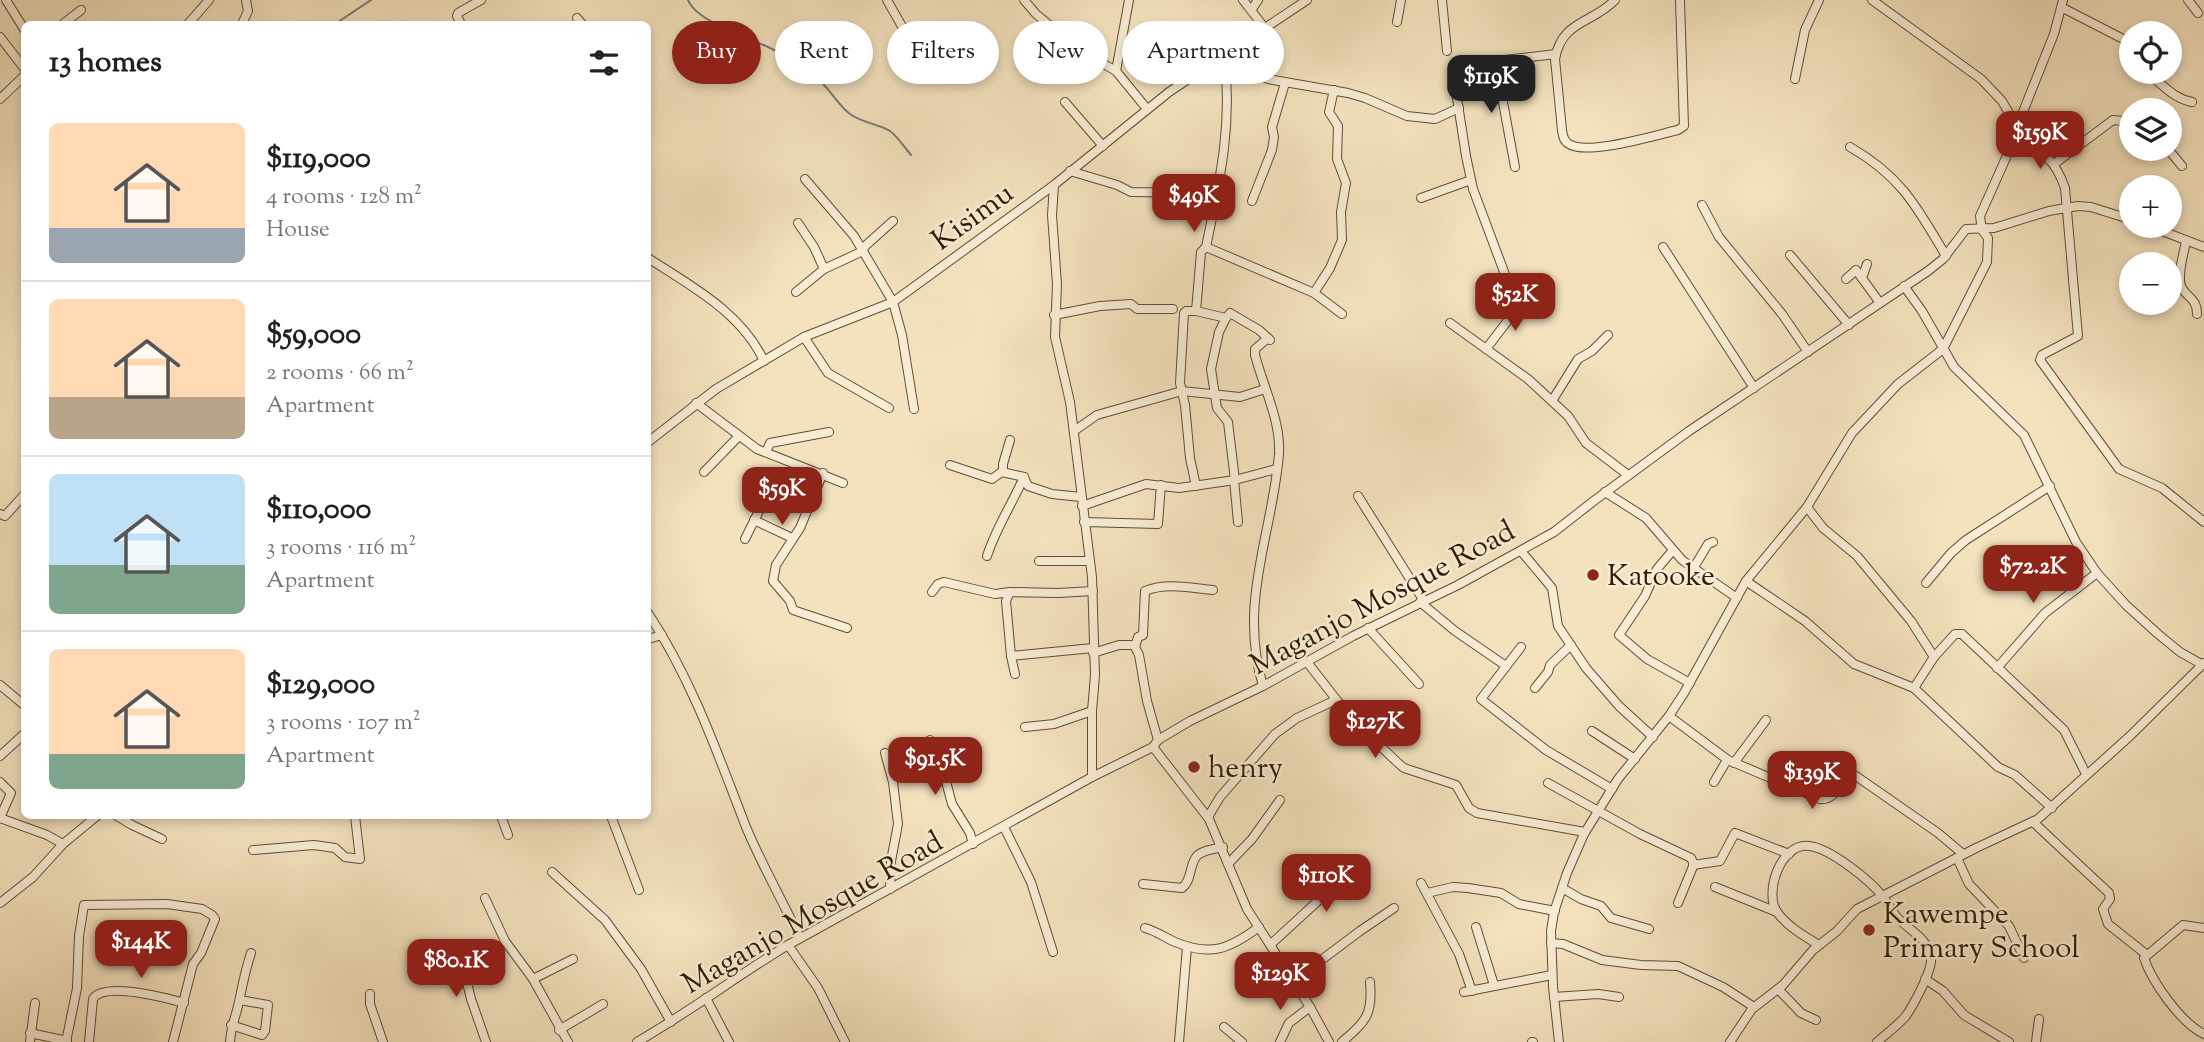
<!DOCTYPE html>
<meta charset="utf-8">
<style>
body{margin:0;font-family:"Sorts Mill Goudy",serif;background:#f2f2f2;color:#202124;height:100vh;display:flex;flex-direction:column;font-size:26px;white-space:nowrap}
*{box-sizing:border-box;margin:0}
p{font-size:23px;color:#757577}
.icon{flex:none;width:38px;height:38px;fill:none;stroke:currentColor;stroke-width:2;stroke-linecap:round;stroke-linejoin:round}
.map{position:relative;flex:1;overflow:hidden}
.sheet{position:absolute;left:21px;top:21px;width:630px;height:798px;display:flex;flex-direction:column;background:#fff;border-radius:10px;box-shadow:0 4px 10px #0003}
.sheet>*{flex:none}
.hud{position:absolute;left:672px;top:21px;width:665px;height:63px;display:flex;gap:14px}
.controls{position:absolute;left:2119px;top:21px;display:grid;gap:14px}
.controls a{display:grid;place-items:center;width:63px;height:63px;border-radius:50%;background:#fff;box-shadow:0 4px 10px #0003;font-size:35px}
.price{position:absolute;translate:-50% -60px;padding:0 16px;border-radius:14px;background:#8f2418;color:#fff;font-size:23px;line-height:46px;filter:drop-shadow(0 2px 4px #0008)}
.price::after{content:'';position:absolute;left:50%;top:42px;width:21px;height:16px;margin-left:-10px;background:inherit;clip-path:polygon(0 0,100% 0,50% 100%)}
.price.current{background:#222;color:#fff}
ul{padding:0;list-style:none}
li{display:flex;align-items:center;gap:21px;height:175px;padding:0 28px}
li+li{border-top:2px solid #e0e0e0}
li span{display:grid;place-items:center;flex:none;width:196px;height:140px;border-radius:10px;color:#555}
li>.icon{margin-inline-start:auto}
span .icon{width:84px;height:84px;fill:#fffc;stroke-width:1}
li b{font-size:30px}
h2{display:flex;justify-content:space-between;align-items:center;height:84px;padding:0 28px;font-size:30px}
.tag{padding:0 24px;border-radius:32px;background:#fff;box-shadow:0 4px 10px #0003;font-size:24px;line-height:63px}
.tag.current{background:#8f2418;color:#fff}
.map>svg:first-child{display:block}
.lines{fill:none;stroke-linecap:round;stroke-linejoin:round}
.stream{stroke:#747b73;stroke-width:2}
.minor-casing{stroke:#604e32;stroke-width:10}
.minor{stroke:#f8ecd5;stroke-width:8}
.poi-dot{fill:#8f2418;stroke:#f8ecd5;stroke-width:2.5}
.labels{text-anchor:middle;stroke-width:5;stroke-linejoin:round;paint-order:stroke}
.street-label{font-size:30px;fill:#2e1d03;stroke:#f8ecd5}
.poi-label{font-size:30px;fill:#2e1d03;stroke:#f8ecd5;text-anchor:start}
</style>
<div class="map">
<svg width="2204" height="1042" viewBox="0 0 2204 1042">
<rect width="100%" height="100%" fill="#f4e2be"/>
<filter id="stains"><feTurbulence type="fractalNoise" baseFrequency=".00286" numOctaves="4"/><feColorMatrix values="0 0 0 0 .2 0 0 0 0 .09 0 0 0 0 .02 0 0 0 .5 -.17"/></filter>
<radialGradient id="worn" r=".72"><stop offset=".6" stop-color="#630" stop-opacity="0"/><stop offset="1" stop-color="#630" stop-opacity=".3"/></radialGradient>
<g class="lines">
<!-- stream -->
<g class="stream">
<path d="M688,0C696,21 748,38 768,47C786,55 804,66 818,79C830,89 838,105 850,114C862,123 879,124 890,131C897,136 905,148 911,155"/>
<polyline points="335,24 371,0"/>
</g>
<defs>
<g id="minor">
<polyline points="6,0 24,29"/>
<polyline points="887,0 908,37"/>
<polyline points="1024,0 1036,14 1081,51 1116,71 1147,109"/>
<polyline points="1243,0 1264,27"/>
<polyline points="1442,0 1447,51"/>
<path d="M1615,0C1592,24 1562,20 1555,59L1562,130C1563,135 1563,141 1569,144C1587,156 1656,135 1678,130L1684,126L1680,0"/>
<polyline points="2188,0 2198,13"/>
<polyline points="2061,7 2129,42 2129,48 2125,54 2132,62"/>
<polyline points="1252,9 1258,0"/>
<polyline points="577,18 582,24"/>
<polyline points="1397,22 1401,0"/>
<polyline points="63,24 81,10"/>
<polyline points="188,24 209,0"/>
<polyline points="242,24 248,11 246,0"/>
<polyline points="461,24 457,16 458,13 481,0"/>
<polyline points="0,37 24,68"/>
<polyline points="1232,49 1261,76 1268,79 1348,93 1365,98 1407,116 1435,119 1459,108"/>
<path d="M1224,54C1233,123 1220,180 1206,247L1314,293L1342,314"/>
<polyline points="1501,61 1502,97 1515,167"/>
<polyline points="1116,71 1129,0"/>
<path d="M2145,72C2164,84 2170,97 2192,102"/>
<polyline points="1795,79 1805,30 1819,0"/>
<polyline points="0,99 24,76"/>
<polyline points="1065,102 1103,146"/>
<polyline points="2017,127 2054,34 2063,0"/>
<path d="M2014,136C2041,151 2055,158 2065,188L2078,336L2042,355L2040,360L2119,469L2162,488L2204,522"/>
<path d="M1850,147C1901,176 1917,207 1946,256"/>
<polyline points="2168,149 2182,166"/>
<polyline points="2054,164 2113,120 2132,122"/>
<polyline points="1070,171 1117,185 1131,192 1194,193 1216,200"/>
<polyline points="805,179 854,236 893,302 902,335 914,409"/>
<polyline points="1054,185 1052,215 1057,284 1055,337 1070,402 1092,577 1095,675 1092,711 1092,777"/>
<polyline points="1421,198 1471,180"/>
<polyline points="1252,201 1272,150 1274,137 1272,127 1285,83"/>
<polyline points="1702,205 1719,237 1782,314 1808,352"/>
<polyline points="798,223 814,247 824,269"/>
<polyline points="2149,226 2204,247"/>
<path d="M2186,241C2184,253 2177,274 2181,286C2186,298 2197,297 2197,314"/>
<polyline points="1663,247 1754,388"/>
<polyline points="1790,255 1849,325"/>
<path d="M648,258C691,286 741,312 764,361"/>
<polyline points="1862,278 1867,264"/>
<polyline points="1846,279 1856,270 1880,303"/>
<polyline points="1904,286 1922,311 1954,367 2024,435 2076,542 2097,573 2126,605 2158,634 2180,652 2203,665"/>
<polyline points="796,292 824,269 863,251 864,247 893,221"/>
<polyline points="1314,293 1330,268 1342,240 1341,212 1346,183 1337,159 1338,126 1329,112 1334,90"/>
<polyline points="1196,311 1201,252 1206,247"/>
<polyline points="1517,314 1509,285 1473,189 1466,156 1457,98 1459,74 1462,69 1469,64 1556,54"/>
<polyline points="1054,315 1100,306 1131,304 1137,309 1173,309"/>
<polyline points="1226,318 1219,332 1211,369 1217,408 1228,422 1235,480"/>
<polyline points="1450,323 1528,379 1568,416 1586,443 1628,475"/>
<polyline points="804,337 828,373 889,408"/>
<polyline points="1486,349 1509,319 1533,305"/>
<polyline points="1552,401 1578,359 1592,351 1608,335"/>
<polyline points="696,403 757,449 843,483"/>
<polyline points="1074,431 1097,415 1182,391 1240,397 1265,389"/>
<polyline points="648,442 716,389 804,337 893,302 1054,185 1169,92 1307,0"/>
<polyline points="766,452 770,443 829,432"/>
<polyline points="950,465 992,479 1003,471 1003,464 1010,440"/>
<polyline points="704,472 738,437"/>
<polyline points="1002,472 1024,477 1028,486 1052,494 1081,497"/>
<polyline points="823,473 800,528 776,565 773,581 790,601 793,610 847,628"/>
<polyline points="1234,480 1238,522"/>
<polyline points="1196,486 1190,458 1185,405 1180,383 1184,313 1186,311 1196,311 1226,318 1230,313 1259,330 1270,340"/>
<polyline points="1605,492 1646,518 1682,560 1737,598"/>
<polyline points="1358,496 1424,601"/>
<polyline points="1082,506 1146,484 1179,488 1235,480 1276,469"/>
<polyline points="1807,507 1823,528 1857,556 1911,621 1934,657 1914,688 1998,767 2015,775 2052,808"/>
<polyline points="0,514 5,516 24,495"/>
<polyline points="754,520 792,538"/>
<polyline points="1084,522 1158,524 1161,485"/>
<polyline points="745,539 761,507"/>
<polyline points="1673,550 1657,569 1645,596 1619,635 1647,659 1690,683"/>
<polyline points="1521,551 1552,588 1558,626 1586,668 1619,706 1653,737"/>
<path d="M987,556C996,528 1012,504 1024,477"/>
<polyline points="1039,561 1090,561"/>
<polyline points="1693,569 1708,544 1713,542"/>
<polyline points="1746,581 1805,621 1854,664 1914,688"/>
<polyline points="1926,583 1951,553 1966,540 2050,486"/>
<polyline points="932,592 938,584 944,582 995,594 1010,592 1058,593 1093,591"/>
<polyline points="1010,592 1006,601 1011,656"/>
<polyline points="1420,602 1455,631 1506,666"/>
<path d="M648,613C692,680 717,752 746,827C761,863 781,898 798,934"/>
<polyline points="1368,628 1419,684"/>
<polyline points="648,639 662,635"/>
<path d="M1135,647L1138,637L1143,635L1145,591C1166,582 1191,588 1213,590"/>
<polyline points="1521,647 1481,699 1546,750 1612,789"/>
<polyline points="1093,653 1119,645 1134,645 1139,655 1147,701 1158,740"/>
<polyline points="1934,657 1955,634 1962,634 2064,730 2086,774"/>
<polyline points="1307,662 1350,717 1398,763 1404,768 1456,785 1469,808 1477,813 1585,832"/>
<polyline points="1997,668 2045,613 2097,573"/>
<polyline points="1015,674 1011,656 1093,648"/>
<polyline points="0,685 24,705"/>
<path d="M1263,686C1238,602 1272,536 1279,454C1281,421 1263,386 1255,355V349L1268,338"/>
<polyline points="1535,688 1548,672 1550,665 1571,645"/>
<path d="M1669,716L1728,760L1820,799C1835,801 1842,780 1856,776L1938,833L1963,854"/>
<polyline points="1025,727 1054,724 1092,711"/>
<polyline points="1592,731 1635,759"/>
<polyline points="930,740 944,774 952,804 970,833 973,844"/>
<polyline points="1153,747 1209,819 1247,909 1310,1007 1329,1042"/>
<polyline points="885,753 893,782 898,824 891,861 890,889"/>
<polyline points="0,756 24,734"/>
<polyline points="1734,763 1766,720"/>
<polyline points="0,782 11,793 0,818"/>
<polyline points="1714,782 1727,760"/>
<polyline points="1548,783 1640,834 1691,858 1694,864 1678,903"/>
<polyline points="117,816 132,825 162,839"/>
<polyline points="501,816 508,835"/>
<polyline points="611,816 639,890"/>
<polyline points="1208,817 1220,797 1275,734 1297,718 1336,700"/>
<polyline points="0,818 47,835 63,844"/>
<polyline points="2033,822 2109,893 2110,899 2103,909 2108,924 2147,955"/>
<polyline points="1004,827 1031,882 1053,952"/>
<polyline points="253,850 314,845 335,848 345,857 360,859 355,816"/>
<polyline points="1957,858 1969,884 2009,926 2024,958"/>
<polyline points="1228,864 1252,839 1280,800"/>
<polyline points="1693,865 1720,861 1735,833 1789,854"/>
<polyline points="552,872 605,920 641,969 671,1022"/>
<polyline points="1421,883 1459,954 1472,991"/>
<path d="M1143,884L1182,888C1192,880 1189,867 1196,857C1201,850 1216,849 1223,847"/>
<polyline points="1715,887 1777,912"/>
<polyline points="1562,888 1581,899 1601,906 1611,918 1649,929"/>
<polyline points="1427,893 1453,887 1468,888 1501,893 1519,904 1555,911"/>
<polyline points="485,898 505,941 533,979 568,1042"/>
<polyline points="0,903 33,877 63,844 97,816"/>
<polyline points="1476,927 1494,985"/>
<path d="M1145,928C1156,931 1164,937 1175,942C1211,957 1229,949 1259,927"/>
<path d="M2204,928L2183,925L2144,958C2152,982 2181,1023 2204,1034"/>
<polyline points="1551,943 1563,944 1602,960 1641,965 1678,966 1723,987 1754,1007"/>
<polyline points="1271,944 1319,900 1344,884 1346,881 1344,873"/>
<polyline points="788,945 818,988 845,1042"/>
<path d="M1819,945C1804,936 1787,926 1777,912C1764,893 1780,843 1809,846C1830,848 1871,881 1883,897C1888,902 1890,909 1895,915C1906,929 1930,938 1931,959C1932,971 1912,1008 1905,1017C1897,1026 1886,1034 1877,1042"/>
<polyline points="458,947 471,999 486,1042"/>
<polyline points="533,979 573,959"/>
<polyline points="1925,979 1943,991 1964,1015 2009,1042"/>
<polyline points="1292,982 1360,931 1394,908"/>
<polyline points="1778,989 1801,1013 1816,1020"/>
<polyline points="1464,992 1552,975"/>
<polyline points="370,994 370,1004 383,1042"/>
<polyline points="1554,997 1598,994 1619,997"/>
<polyline points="706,998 729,1042"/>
<polyline points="231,1025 262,1035 265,1031 268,1005 240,1000"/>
<polyline points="1224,1027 1242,1042"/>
<polyline points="559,1030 603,1004"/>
<polyline points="30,1033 67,1041"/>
<polyline points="30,1042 35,1003"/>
<polyline points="66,1042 77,988 79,936 84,905 167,904 202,909 212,915 215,919 201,953 193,964 173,1042"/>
<path d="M89,1042L93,999C104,981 166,998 184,1003"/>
<path d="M230,1042C231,1025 237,1014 240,997C243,982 246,968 251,953"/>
<path d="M637,1042C689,1012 737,976 788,945L1092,777L1153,747L1158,740L1190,721L1263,686L1353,636L1458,585L1554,532L1595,500L1689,431L1928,271L1943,259L1966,229L1994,228L2049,211L2078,206L2091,207L2132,220"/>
<polyline points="1179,1042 1187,947"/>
<polyline points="1280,1042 1289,1023 1310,1007"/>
<path d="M1342,1042C1366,1021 1373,1015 1370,982"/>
<polyline points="1532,1042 1533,1042"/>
<polyline points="1559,1042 1553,987 1551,931 1554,912 1567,873 1584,834 1618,779 1669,716 1684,693 1746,581 1807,507 1852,433 1898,384 1943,349 1987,262 1988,238 1982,230 1980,216 2009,151 2017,127 2002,101 1981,79 1872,0"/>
<polyline points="1730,1042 1752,1009 1783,985 1813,950 1837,931 1857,909 1976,848 2038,819 2130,736 2204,663"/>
<polyline points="2036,1042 2039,1019"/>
</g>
</defs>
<!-- minor casing -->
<use href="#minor" class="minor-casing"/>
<!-- minor -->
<use href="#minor" class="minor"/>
</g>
<!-- markers -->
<g class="poi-dot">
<circle cx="1593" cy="575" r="7"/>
<circle cx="1194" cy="767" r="7"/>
<circle cx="1869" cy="930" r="7"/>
</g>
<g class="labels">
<!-- street labels -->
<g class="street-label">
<text transform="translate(972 216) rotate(-36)" y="10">Kisimu</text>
<text transform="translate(1382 597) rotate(-28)" y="10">Maganjo Mosque Road</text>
<text transform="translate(812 912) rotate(-30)" y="10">Maganjo Mosque Road</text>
</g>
<!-- poi labels -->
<g class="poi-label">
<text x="1607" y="585">Katooke</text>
<text x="1208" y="777">henry</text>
<text x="1883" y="923">Kawempe<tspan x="1883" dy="34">Primary School</tspan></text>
</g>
</g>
<rect width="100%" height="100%" filter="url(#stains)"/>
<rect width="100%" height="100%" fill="url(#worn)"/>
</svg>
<div class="controls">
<a><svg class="icon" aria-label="locate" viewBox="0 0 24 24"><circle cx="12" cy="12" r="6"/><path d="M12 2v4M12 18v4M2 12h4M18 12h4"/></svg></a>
<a><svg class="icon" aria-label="layers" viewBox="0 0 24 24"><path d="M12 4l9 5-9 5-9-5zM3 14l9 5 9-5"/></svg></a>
<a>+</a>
<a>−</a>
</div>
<b class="price current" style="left:1491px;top:115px">$119K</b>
<b class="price" style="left:2040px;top:171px">$159K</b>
<b class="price" style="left:1194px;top:234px">$49K</b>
<b class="price" style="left:1515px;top:333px">$52K</b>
<b class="price" style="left:782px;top:527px">$59K</b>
<b class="price" style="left:2033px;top:605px">$72.2K</b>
<b class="price" style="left:1375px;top:760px">$127K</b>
<b class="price" style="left:935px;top:797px">$91.5K</b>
<b class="price" style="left:1812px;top:811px">$139K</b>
<b class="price" style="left:1326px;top:914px">$110K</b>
<b class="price" style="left:141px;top:980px">$144K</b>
<b class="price" style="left:456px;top:999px">$80.1K</b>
<b class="price" style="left:1280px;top:1012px">$129K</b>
<div class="hud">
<a class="tag current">Buy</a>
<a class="tag">Rent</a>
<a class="tag">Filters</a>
<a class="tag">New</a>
<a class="tag">Apartment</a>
</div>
<section class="sheet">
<h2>13 homes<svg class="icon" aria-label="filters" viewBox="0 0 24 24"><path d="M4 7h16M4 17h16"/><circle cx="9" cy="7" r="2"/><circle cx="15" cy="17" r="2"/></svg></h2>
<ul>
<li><span style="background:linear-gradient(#ffd9b3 75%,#9aa5b1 0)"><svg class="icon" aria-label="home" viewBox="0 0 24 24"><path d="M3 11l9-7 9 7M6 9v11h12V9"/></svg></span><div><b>$119,000</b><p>4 rooms · 128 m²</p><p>House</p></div></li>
<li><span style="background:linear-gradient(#ffd9b3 70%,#b9a48a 0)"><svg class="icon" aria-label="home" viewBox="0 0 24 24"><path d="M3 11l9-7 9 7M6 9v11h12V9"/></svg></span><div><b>$59,000</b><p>2 rooms · 66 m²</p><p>Apartment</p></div></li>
<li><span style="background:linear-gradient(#bfe0f5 65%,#7fa58c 0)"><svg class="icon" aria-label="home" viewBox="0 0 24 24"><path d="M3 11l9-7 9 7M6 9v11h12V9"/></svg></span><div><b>$110,000</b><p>3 rooms · 116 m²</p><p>Apartment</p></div></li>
<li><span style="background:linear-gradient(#ffd9b3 75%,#7fa58c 0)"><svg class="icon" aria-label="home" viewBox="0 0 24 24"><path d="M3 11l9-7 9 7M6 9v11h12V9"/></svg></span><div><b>$129,000</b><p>3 rooms · 107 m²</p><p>Apartment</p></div></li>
</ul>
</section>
</div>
